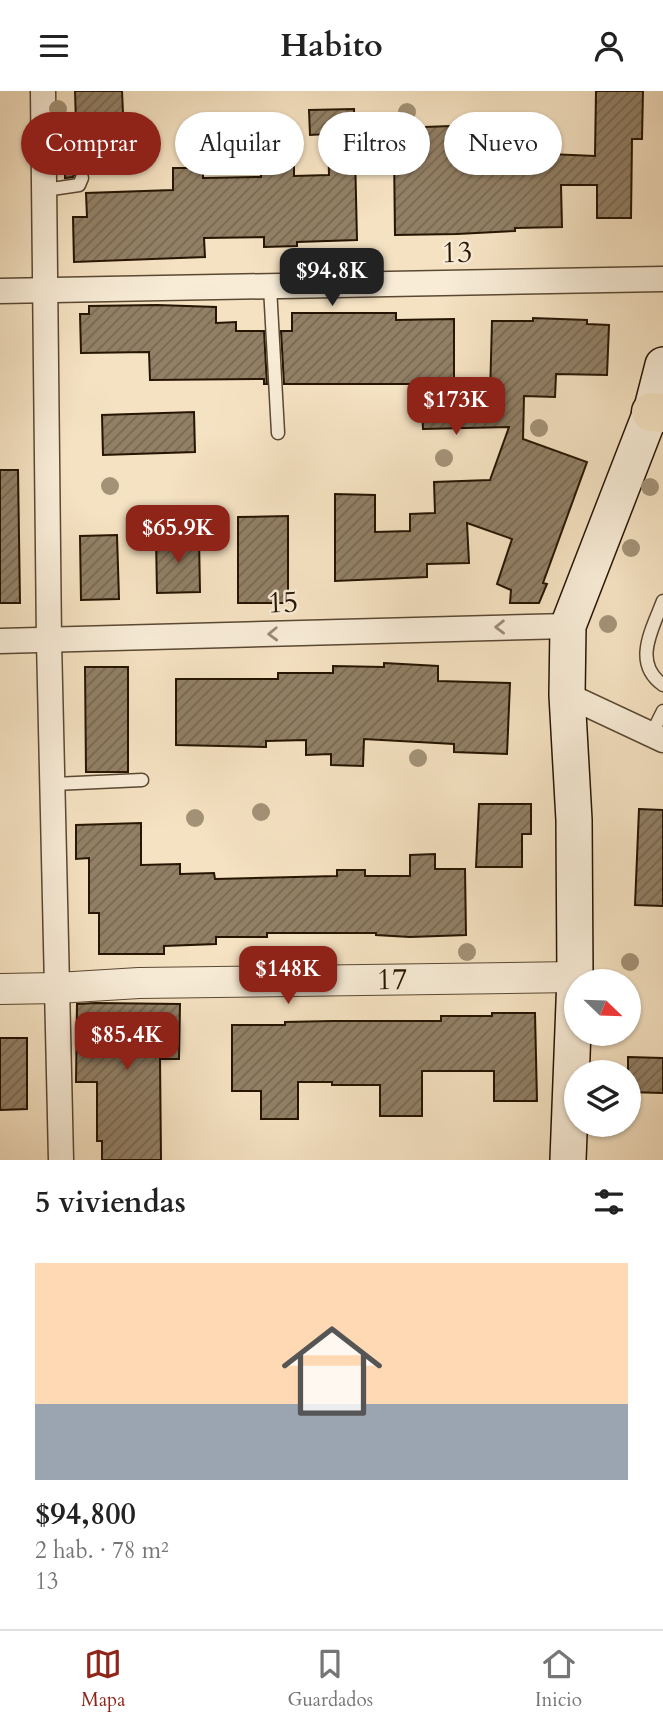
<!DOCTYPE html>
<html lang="es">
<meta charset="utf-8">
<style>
body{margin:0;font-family:Cardo,serif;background:#f6f6f6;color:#222;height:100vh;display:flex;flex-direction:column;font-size:26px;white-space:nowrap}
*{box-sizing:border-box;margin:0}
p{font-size:23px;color:#767676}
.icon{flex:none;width:38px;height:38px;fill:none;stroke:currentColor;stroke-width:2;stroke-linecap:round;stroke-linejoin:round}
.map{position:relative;height:1069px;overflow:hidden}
.panel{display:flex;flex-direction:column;background:#fff;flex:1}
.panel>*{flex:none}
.hud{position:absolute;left:21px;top:21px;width:621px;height:63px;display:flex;gap:14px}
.needle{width:46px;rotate:113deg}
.controls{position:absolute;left:564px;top:878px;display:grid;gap:14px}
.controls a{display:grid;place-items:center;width:77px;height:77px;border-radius:50%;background:#fff;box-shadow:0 2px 5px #0004;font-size:35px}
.price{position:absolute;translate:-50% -60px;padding:0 16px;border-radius:14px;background:#8f2418;color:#fff;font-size:23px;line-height:46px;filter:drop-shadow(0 2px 4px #0008)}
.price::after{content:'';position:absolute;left:50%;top:42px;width:21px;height:16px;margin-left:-10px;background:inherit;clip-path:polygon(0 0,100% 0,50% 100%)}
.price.current{background:#222;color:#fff}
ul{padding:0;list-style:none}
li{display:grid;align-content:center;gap:14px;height:371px;padding:0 35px}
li+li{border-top:2px solid #e0e0e0}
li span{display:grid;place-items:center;height:217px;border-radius:0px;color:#555}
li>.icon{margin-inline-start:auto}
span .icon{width:126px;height:126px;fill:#fffc;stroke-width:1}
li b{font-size:30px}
h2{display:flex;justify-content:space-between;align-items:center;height:84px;padding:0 35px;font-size:30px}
.chip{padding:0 24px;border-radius:32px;background:#fff;box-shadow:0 2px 5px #0004;font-size:24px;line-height:63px}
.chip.current{background:#8f2418;color:#fff}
header{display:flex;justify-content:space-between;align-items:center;height:91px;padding:0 35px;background:#fff;font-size:32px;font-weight:600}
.dock{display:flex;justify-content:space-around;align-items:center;height:98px;border-top:2px solid #e0e0e0;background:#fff;font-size:19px;color:#767676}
.dock a{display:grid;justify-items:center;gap:4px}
.dock .current{color:#8f2418}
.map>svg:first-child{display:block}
.building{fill:url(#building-hatch);stroke:#261502;stroke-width:2}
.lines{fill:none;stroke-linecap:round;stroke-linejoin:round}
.service-casing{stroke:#5a4832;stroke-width:15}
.minor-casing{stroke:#5a4832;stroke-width:27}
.tertiary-casing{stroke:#5a4832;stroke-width:32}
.secondary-casing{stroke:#261502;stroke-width:38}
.motorway-casing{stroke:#261502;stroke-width:41}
.service{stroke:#f8ecd7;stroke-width:12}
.minor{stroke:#f8ecd7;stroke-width:24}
.tertiary{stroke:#f8ecd7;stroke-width:30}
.secondary{stroke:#f8ecd7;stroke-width:35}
.motorway{stroke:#f5e2c2;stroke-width:38}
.tree{fill:#a49277}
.oneway{stroke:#9a8b77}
.labels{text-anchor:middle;stroke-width:5;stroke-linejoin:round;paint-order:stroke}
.street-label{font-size:30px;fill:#261502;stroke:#f8ecd7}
</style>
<header><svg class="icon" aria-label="menu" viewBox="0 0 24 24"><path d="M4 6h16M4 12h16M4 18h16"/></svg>Habito<svg class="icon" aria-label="person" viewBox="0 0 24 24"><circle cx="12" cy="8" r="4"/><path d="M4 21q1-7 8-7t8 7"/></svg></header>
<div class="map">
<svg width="663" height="1069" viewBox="0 0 663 1069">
<defs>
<pattern id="building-hatch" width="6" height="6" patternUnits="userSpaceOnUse" patternTransform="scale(1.75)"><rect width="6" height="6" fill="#928066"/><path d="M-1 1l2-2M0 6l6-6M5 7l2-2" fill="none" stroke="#776852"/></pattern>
</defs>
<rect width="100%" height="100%" fill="#f5e2c2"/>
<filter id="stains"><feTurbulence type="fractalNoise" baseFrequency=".00286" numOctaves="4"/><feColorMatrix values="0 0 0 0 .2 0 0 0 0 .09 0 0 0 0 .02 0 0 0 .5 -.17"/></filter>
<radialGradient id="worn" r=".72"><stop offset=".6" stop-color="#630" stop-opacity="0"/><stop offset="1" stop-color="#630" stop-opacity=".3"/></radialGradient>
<!-- building -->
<g class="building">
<polygon points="75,0 122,0 123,22 119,22 120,46 83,46 82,78 76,80 73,86 65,87 65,33 76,33"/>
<polygon points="596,0 643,0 642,48 632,48 631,127 597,127 597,94 561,94 562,136 515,137 515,140 457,143 395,144 394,61 425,60 425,36 450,35 450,67 549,63 595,65"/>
<polygon points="354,18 357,149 297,151 297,155 264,156 264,146 204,147 205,166 74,171 73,126 87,126 86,102 173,99 173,77 203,77 203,87 261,86 260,75 294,74 294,85 329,84 328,43 310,44 309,19"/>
<polygon points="157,214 216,216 216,232 236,231 236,240 264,240 267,293 264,293 264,288 150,289 149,261 81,262 80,223 89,223 89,215"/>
<polygon points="292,222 396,222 396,229 454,228 454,306 490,305 492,230 533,230 533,227 587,229 587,233 609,234 607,284 556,283 555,306 524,305 523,348 587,371 543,492 547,493 539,512 510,512 511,499 497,493 512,448 467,432 469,472 427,473 427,486 335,490 335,403 375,404 375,441 410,440 410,423 435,422 434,391 490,389 509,336 423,338 421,293 284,293 281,240 292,240"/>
<polygon points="194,321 195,361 103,364 102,324"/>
<polygon points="0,379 18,379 20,512 0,512"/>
<polygon points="288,425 288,512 238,512 238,426"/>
<polygon points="117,444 119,508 81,509 80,445"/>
<polygon points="199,446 200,501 157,502 156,447"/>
<polygon points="384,572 438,575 438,590 510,592 507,663 454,661 454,653 364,648 363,675 331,674 331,663 306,664 306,649 266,650 266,656 176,654 176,588 278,588 278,582 333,582 333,575 384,576"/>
<polygon points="85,576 128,576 128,681 86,681"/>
<polygon points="479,713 531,713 531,743 522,743 522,776 476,776"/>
<polygon points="639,718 663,719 663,815 635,814"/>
<polygon points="141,732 141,774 180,773 180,783 214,782 215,788 337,785 337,779 365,779 365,785 410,785 410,764 435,763 435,778 465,778 466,844 410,846 376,844 376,842 267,842 267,846 216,846 216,853 164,855 164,863 99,863 99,822 89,822 89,767 76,768 76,734"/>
<polygon points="96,912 180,913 179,968 160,968 161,1069 102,1069 102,1050 97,1050 97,991 76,991 77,913"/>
<polygon points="492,922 535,922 537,1010 494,1010 494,980 422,980 422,1025 380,1025 380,994 332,994 332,991 298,991 298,1028 261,1028 261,1000 232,1000 232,934 285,934 285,931 332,930 441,930 441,925 492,925"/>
<polygon points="0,947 27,947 27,1018 0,1019"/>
<polygon points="628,966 663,967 663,1002 628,1001"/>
</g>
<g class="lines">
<defs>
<g id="service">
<polyline points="45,99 79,94 82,87"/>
<polyline points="270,196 278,342"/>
<path d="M663,510C652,539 632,572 663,594"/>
<polyline points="651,644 663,620"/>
<polyline points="54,693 142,689"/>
</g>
<g id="minor">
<polyline points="43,0 49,550 61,1069"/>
<polyline points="0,200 663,188"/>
<polyline points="0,550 568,535"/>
<polyline points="567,604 663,649"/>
</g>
<polyline id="tertiary" points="0,898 57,897 139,892 575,886"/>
<polyline id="secondary" points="568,1069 575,886 574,729 567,604 568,535 651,321 663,274"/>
<polyline id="motorway" points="651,321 663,322"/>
</defs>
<!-- service casing -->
<use href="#service" class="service-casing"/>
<!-- minor casing -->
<use href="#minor" class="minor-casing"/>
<!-- tertiary casing -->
<use href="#tertiary" class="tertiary-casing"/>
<!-- secondary casing -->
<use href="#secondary" class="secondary-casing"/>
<!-- motorway casing -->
<use href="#motorway" class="motorway-casing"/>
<!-- service -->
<use href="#service" class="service"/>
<!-- minor -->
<use href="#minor" class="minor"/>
<!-- tertiary -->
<use href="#tertiary" class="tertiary"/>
<!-- secondary -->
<use href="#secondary" class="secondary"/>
<!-- motorway -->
<use href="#motorway" class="motorway"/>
</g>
<!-- trees -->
<g class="tree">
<circle cx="58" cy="18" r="9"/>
<circle cx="407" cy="21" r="9"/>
<circle cx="542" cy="44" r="9"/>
<circle cx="496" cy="45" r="9"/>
<circle cx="275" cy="49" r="9"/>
<circle cx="239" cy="57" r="9"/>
<circle cx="539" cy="337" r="9"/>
<circle cx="444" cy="367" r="9"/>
<circle cx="110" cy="395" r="9"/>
<circle cx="650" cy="396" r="9"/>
<circle cx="631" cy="457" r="9"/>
<circle cx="608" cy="533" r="9"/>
<circle cx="418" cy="667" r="9"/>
<circle cx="261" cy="721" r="9"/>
<circle cx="195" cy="727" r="9"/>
<circle cx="467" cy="861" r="9"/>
<circle cx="630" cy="871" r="9"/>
</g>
<!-- one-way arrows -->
<defs><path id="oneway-chevron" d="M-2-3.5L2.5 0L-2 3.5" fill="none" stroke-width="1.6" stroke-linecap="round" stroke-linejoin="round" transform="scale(1.75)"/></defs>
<g class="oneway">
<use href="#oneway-chevron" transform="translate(500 536) rotate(179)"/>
<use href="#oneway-chevron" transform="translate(273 543) rotate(178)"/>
</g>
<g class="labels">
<!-- street labels -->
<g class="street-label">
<text transform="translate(457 161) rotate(-1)" y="10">13</text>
<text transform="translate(283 511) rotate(-2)" y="10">15</text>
<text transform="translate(392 888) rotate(-1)" y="10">17</text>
</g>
</g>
<rect width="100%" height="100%" filter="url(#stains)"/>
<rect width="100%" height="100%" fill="url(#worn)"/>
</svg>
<div class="controls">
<a><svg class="needle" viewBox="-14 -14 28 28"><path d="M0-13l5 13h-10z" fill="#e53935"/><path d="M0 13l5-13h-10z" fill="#767676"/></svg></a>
<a><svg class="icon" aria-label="layers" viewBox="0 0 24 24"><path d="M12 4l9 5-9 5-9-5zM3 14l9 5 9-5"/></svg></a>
</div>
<b class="price current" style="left:332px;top:217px">$94.8K</b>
<b class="price" style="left:456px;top:346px">$173K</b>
<b class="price" style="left:178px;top:474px">$65.9K</b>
<b class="price" style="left:288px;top:915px">$148K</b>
<b class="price" style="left:127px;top:981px">$85.4K</b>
<div class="hud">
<a class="chip current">Comprar</a>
<a class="chip">Alquilar</a>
<a class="chip">Filtros</a>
<a class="chip">Nuevo</a>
</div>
</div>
<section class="panel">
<h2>5 viviendas<svg class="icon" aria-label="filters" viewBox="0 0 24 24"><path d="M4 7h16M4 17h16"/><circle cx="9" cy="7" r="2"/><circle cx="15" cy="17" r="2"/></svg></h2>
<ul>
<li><span style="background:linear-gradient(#ffd9b3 65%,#9aa5b1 0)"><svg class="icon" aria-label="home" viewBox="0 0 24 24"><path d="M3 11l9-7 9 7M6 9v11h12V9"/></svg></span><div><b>$94,800</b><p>2 hab. · 78 m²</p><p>13</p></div></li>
</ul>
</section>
<nav class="dock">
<a class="current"><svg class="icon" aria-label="map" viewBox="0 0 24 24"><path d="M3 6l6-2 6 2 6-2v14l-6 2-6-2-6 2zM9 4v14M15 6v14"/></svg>Mapa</a>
<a><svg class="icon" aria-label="saved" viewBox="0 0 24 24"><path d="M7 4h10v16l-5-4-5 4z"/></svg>Guardados</a>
<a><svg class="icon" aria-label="home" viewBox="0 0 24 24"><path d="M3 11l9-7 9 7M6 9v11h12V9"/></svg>Inicio</a>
</nav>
